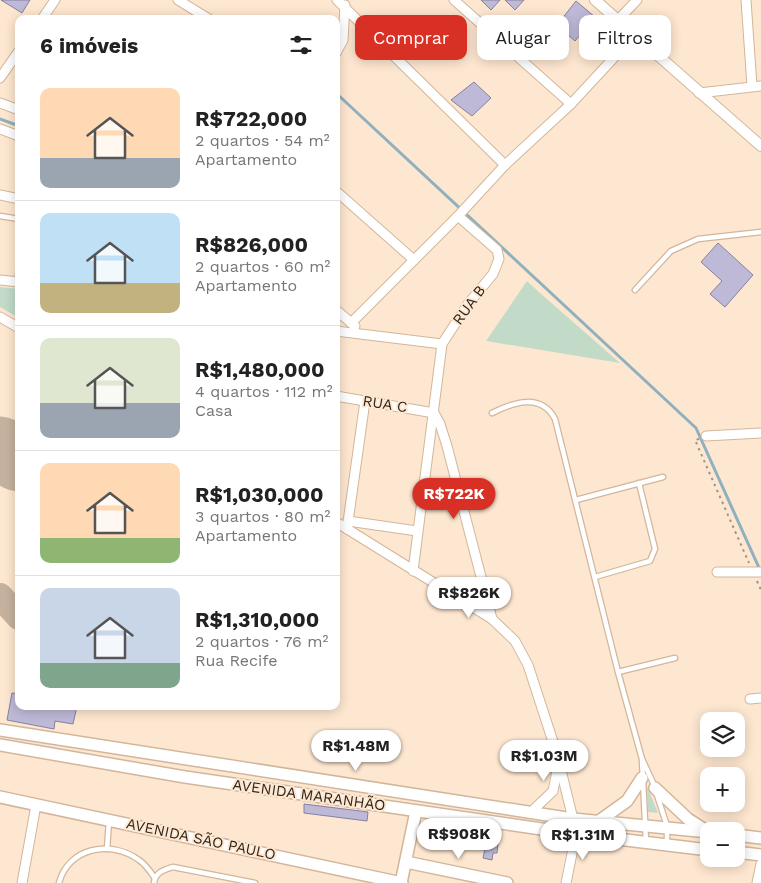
<!DOCTYPE html>
<html lang="pt">
<meta charset="utf-8">
<style>
body{margin:0;font-family:"Work Sans",sans-serif;background:#f6f6f6;color:#222;height:100vh;display:flex;flex-direction:column;font-size:19px;white-space:nowrap}
*{box-sizing:border-box;margin:0}
p{font-size:16px;color:#767676}
.icon{flex:none;width:28px;height:28px;fill:none;stroke:currentColor;stroke-width:2;stroke-linecap:round;stroke-linejoin:round}
.map{position:relative;flex:1;overflow:hidden}
.details{position:absolute;left:15px;top:15px;width:325px;height:695px;display:flex;flex-direction:column;background:#fff;border-radius:10px;box-shadow:0 2px 12px #0003}
.details>*{flex:none}
.hud{position:absolute;left:355px;top:15px;width:330px;height:45px;display:flex;gap:10px}
.tools{position:absolute;left:700px;top:712px;display:grid;gap:10px}
.tools a{display:grid;place-items:center;width:45px;height:45px;border-radius:10px;background:#fff;box-shadow:0 2px 12px #0003;font-size:25px}
.price{position:absolute;translate:-50% -42px;padding:0 11px;border-radius:18px;background:#fff;color:#222;font-size:16px;line-height:32px;filter:drop-shadow(0 1px 2px #0008)}
.price::after{content:'';position:absolute;left:50%;top:30px;width:15px;height:11px;margin-left:-8px;background:inherit;clip-path:polygon(0 0,100% 0,50% 100%)}
.price.selected{background:#d93025;color:#fff}
ul{padding:0;list-style:none}
li{display:flex;align-items:center;gap:15px;height:125px;padding:0 25px}
li+li{border-top:1px solid #e0e0e0}
li span{display:grid;place-items:center;flex:none;width:140px;height:100px;border-radius:10px;color:#555}
li>.icon{margin-inline-start:auto}
span .icon{width:60px;height:60px;fill:#fffc;stroke-width:1}
li b{font-size:21px}
h2{display:flex;justify-content:space-between;align-items:center;height:60px;padding:0 25px;font-size:21px}
.chip{padding:0 18px;border-radius:10px;background:#fff;box-shadow:0 2px 12px #0003;font-size:18px;line-height:45px}
.chip.selected{background:#d93025;color:#fff}
.map>svg:first-child{display:block}
.green{fill:#c1dbc8}
.lines{fill:none;stroke-linecap:round;stroke-linejoin:round}
.stream{stroke:#8fb1bf;stroke-width:3}
.taxiway{stroke:#c5b29e;stroke-width:26}
.runway{stroke:#c5b29e;stroke-width:65}
.building{fill:#beb9d7;stroke:#8680a0}
.service-casing{stroke:#d2b69b;stroke-width:7}
.minor-casing{stroke:#d2b69b;stroke-width:11}
.tertiary-casing{stroke:#d2b69b;stroke-width:12}
.secondary-casing{stroke:#d2b69b;stroke-width:14}
.path{stroke:#a59382;stroke-width:2;stroke-dasharray:2.5 4;stroke-linecap:butt}
.service{stroke:#fff;stroke-width:4.5}
.minor{stroke:#fff;stroke-width:9}
.tertiary{stroke:#fff;stroke-width:10}
.secondary{stroke:#fff;stroke-width:11}
.labels{text-anchor:middle;stroke-width:4;stroke-linejoin:round;paint-order:stroke}
.street-label{font-size:15px;fill:#30251b;stroke:#fee7d0}
</style>
<div class="map">
<svg width="761" height="883" viewBox="0 0 761 883">
<rect width="100%" height="100%" fill="#fee7d0"/>
<!-- green -->
<g class="green">
<polygon points="527,281 540,293 620,363 486,341"/>
<polygon points="0,287 19,289 19,318 0,307"/>
<polygon points="647,786 658,813 648,812"/>
</g>
<g class="lines">
<!-- stream -->
<g class="stream">
<polyline points="336,93 696,428 760,570"/>
<polyline points="0,119 19,126"/>
</g>
<!-- taxiway -->
<polyline class="taxiway" points="0,596 19,617"/>
<!-- runway -->
<polyline class="runway" points="0,449 19,459"/>
</g>
<!-- building -->
<g class="building">
<polygon points="1,0 30,0 22,13"/>
<polygon points="481,0 500,0 491,10"/>
<polygon points="505,0 524,0 515,10"/>
<polygon points="576,1 595,17 575,41 557,25"/>
<polygon points="474,82 491,98 472,116 451,100"/>
<polygon points="718,243 753,275 725,307 710,294 722,281 701,262"/>
<polygon points="12,693 19,694 19,706 77,706 73,724 55,721 54,729 7,720"/>
<polygon points="304,804 368,812 367,821 304,813"/>
<polygon points="489,830 497,831 499,835 497,853 493,853 492,860 483,858"/>
</g>
<g class="lines">
<defs>
<g id="service">
<polyline points="0,216 19,219"/>
<polyline points="17,282 19,268"/>
<polyline points="635,290 671,251 698,239 761,232"/>
<path d="M492,413C514,402 541,393 555,419L618,672L642,759L655,787"/>
<polyline points="576,500 663,477"/>
<polyline points="595,577 650,561 655,549 639,483"/>
<polyline points="618,672 675,658"/>
<polyline points="642,760 646,842"/>
<polyline points="657,795 667,826 667,845"/>
<polyline points="107,849 109,821"/>
<path d="M59,883C68,848 110,839 139,860C145,864 150,871 154,877"/>
<path d="M154,883C155,872 164,870 173,867L255,883"/>
</g>
<g id="minor">
<polyline points="178,0 209,19"/>
<polyline points="337,0 505,165"/>
<polyline points="454,0 571,104"/>
<polyline points="746,0 752,86"/>
<polyline points="42,19 55,0"/>
<polyline points="618,20 637,0"/>
<polyline points="336,53 343,40 345,5"/>
<polyline points="0,78 19,51"/>
<polyline points="699,93 761,86"/>
<polyline points="0,103 19,110"/>
<polyline points="0,129 19,136"/>
<polyline points="336,191 414,260"/>
<polyline points="0,195 19,199"/>
<polyline points="0,280 19,282"/>
<polyline points="336,310 355,326"/>
<polyline points="0,317 19,328"/>
<polyline points="351,323 458,216 505,165 571,104 634,36"/>
<polyline points="336,331 442,344"/>
<polyline points="336,396 434,413"/>
<polyline points="434,413 440,424 447,446 492,619"/>
<polyline points="706,436 761,433"/>
<polyline points="348,521 417,531"/>
<polyline points="336,522 492,619 515,641 528,665 557,754 573,819"/>
<polyline points="347,529 365,401"/>
<polyline points="413,571 442,344 468,304 493,274 499,259 497,250 458,216"/>
<polyline points="717,572 761,572"/>
<polyline points="750,699 761,698"/>
<polyline points="531,812 553,791 558,766"/>
<polyline points="22,883 36,805"/>
<polyline points="566,883 576,834"/>
<polyline points="757,883 761,864"/>
</g>
<polyline id="tertiary" points="595,0 761,146"/>
<g id="secondary">
<polyline points="0,730 573,819 709,832"/>
<polyline points="0,745 185,777 576,834 709,850"/>
<polyline points="655,788 688,819 705,830"/>
<polyline points="0,797 402,883"/>
<polyline points="599,821 627,801 642,778"/>
<polyline points="736,835 761,838"/>
<polyline points="736,852 761,855"/>
<polyline points="406,862 507,883"/>
<polyline points="401,883 416,811"/>
</g>
</defs>
<!-- service casing -->
<use href="#service" class="service-casing"/>
<!-- minor casing -->
<use href="#minor" class="minor-casing"/>
<!-- tertiary casing -->
<use href="#tertiary" class="tertiary-casing"/>
<!-- secondary casing -->
<use href="#secondary" class="secondary-casing"/>
<!-- path -->
<g class="path">
<polyline points="699,439 695,440 749,563"/>
<polyline points="757,581 761,590"/>
</g>
<!-- service -->
<use href="#service" class="service"/>
<!-- minor -->
<use href="#minor" class="minor"/>
<!-- tertiary -->
<use href="#tertiary" class="tertiary"/>
<!-- secondary -->
<use href="#secondary" class="secondary"/>
</g>
<g class="labels">
<!-- street labels -->
<g class="street-label">
<text transform="translate(469 305) rotate(-54)" y="5">RUA B</text>
<text transform="translate(385 404) rotate(9)" y="5">RUA C</text>
<text transform="translate(309 795) rotate(8)" y="5">AVENIDA MARANHÃO</text>
<text transform="translate(201 839) rotate(12)" y="5">AVENIDA SÃO PAULO</text>
</g>
</g>
</svg>
<div class="tools">
<a><svg class="icon" aria-label="layers" viewBox="0 0 24 24"><path d="M12 4l9 5-9 5-9-5zM3 14l9 5 9-5"/></svg></a>
<a>+</a>
<a>−</a>
</div>
<b class="price selected" style="left:454px;top:520px">R$722K</b>
<b class="price" style="left:469px;top:619px">R$826K</b>
<b class="price" style="left:356px;top:772px">R$1.48M</b>
<b class="price" style="left:544px;top:782px">R$1.03M</b>
<b class="price" style="left:459px;top:860px">R$908K</b>
<b class="price" style="left:583px;top:861px">R$1.31M</b>
<div class="hud">
<a class="chip selected">Comprar</a>
<a class="chip">Alugar</a>
<a class="chip">Filtros</a>
</div>
<section class="details">
<h2>6 imóveis<svg class="icon" aria-label="filters" viewBox="0 0 24 24"><path d="M4 7h16M4 17h16"/><circle cx="9" cy="7" r="2"/><circle cx="15" cy="17" r="2"/></svg></h2>
<ul>
<li><span style="background:linear-gradient(#ffd9b3 70%,#9aa5b1 0)"><svg class="icon" aria-label="home" viewBox="0 0 24 24"><path d="M3 11l9-7 9 7M6 9v11h12V9"/></svg></span><div><b>R$722,000</b><p>2 quartos · 54 m²</p><p>Apartamento</p></div></li>
<li><span style="background:linear-gradient(#bfe0f5 70%,#c2b280 0)"><svg class="icon" aria-label="home" viewBox="0 0 24 24"><path d="M3 11l9-7 9 7M6 9v11h12V9"/></svg></span><div><b>R$826,000</b><p>2 quartos · 60 m²</p><p>Apartamento</p></div></li>
<li><span style="background:linear-gradient(#dfe7d0 65%,#9aa5b1 0)"><svg class="icon" aria-label="home" viewBox="0 0 24 24"><path d="M3 11l9-7 9 7M6 9v11h12V9"/></svg></span><div><b>R$1,480,000</b><p>4 quartos · 112 m²</p><p>Casa</p></div></li>
<li><span style="background:linear-gradient(#ffd9b3 75%,#8fb573 0)"><svg class="icon" aria-label="home" viewBox="0 0 24 24"><path d="M3 11l9-7 9 7M6 9v11h12V9"/></svg></span><div><b>R$1,030,000</b><p>3 quartos · 80 m²</p><p>Apartamento</p></div></li>
<li><span style="background:linear-gradient(#c9d6e8 75%,#7fa58c 0)"><svg class="icon" aria-label="home" viewBox="0 0 24 24"><path d="M3 11l9-7 9 7M6 9v11h12V9"/></svg></span><div><b>R$1,310,000</b><p>2 quartos · 76 m²</p><p>Rua Recife</p></div></li>
</ul>
</section>
</div>
